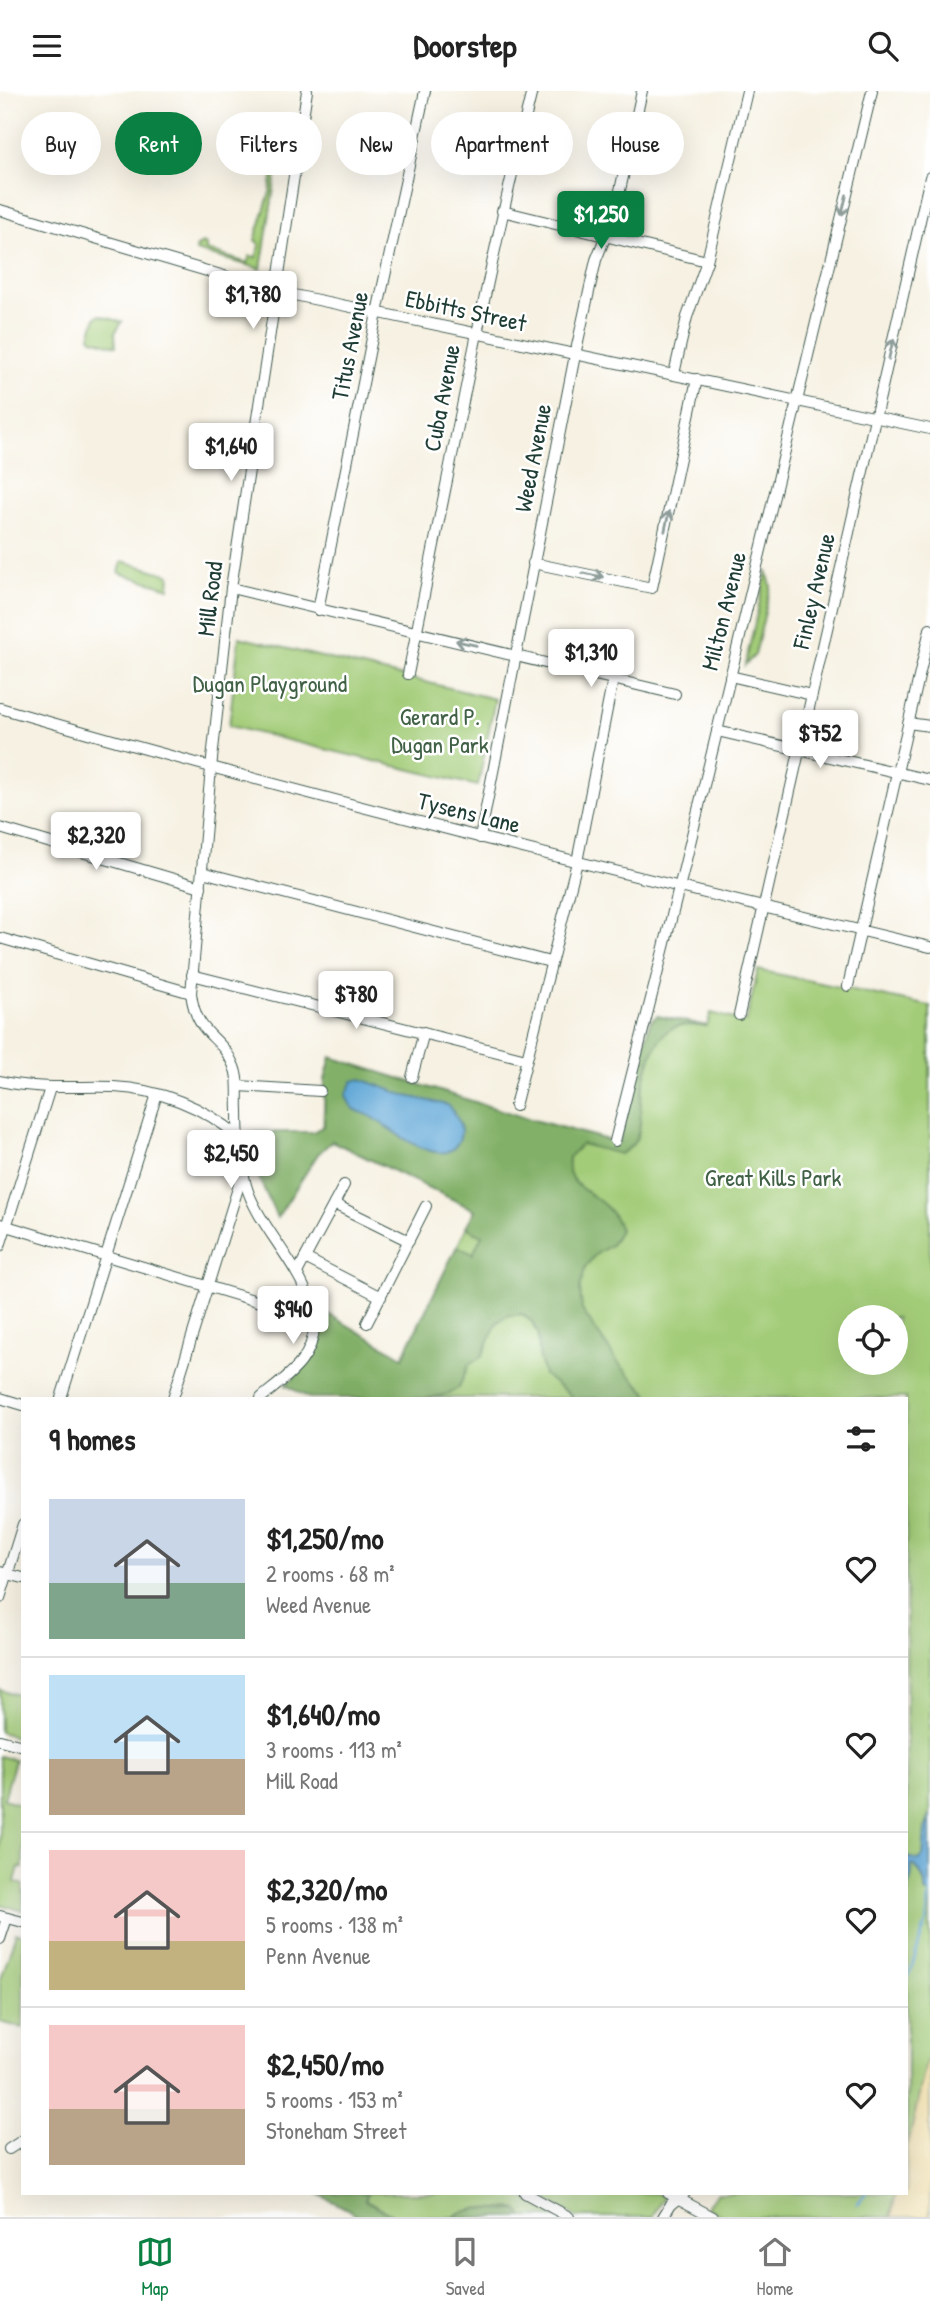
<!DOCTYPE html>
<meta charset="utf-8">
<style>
body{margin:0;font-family:"Patrick Hand",sans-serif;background:#f6f6f6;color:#222;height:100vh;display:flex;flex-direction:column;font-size:26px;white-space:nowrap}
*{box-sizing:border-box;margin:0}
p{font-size:23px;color:#767676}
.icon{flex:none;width:38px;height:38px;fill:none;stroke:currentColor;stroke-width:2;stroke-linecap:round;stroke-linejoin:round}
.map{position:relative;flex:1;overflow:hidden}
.panel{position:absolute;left:21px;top:1306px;width:887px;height:798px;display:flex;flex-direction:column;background:#fff;border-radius:0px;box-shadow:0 7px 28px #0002}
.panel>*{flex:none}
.top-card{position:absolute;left:21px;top:21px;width:889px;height:63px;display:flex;gap:14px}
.tools{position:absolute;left:838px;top:1214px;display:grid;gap:14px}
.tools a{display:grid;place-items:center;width:70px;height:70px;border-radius:50%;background:#fff;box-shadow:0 7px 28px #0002;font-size:35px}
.price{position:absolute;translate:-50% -60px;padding:0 16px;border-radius:7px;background:#fff;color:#222;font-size:23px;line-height:46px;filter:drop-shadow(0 2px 4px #0008)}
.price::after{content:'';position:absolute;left:50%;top:42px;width:21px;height:16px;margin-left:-10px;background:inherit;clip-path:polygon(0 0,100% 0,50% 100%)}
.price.on{background:#0b8043;color:#fff}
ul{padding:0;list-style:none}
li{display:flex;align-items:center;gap:21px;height:175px;padding:0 28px}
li+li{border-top:2px solid #e0e0e0}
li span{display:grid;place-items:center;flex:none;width:196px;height:140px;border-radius:0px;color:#555}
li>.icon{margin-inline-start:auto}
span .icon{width:84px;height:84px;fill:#fffc;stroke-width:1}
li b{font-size:30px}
h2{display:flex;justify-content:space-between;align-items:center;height:84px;padding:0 28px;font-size:30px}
.tag{padding:0 24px;border-radius:32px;background:#fff;box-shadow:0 7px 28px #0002;font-size:24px;line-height:63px}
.tag.on{background:#0b8043;color:#fff}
header{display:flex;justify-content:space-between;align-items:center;height:91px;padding:0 28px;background:#fff;font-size:32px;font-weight:700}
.dock{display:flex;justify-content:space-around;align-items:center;height:98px;border-top:2px solid #e0e0e0;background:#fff;font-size:19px;color:#767676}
.dock a{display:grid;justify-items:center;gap:4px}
.dock .on{color:#0b8043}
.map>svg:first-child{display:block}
.green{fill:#a3cc78;stroke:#618456;stroke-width:2;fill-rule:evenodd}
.forest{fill:#82b068;stroke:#50764e;stroke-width:2}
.sand{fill:#eeda9e;stroke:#868c69;stroke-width:2}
.water{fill:#60a7d7;stroke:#407286;stroke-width:2}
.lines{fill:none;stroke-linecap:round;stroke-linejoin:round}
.stream{stroke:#60a7d7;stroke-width:2.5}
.minor-casing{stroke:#3f584e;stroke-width:12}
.minor{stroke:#fff;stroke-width:10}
.oneway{stroke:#8f9e9a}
.labels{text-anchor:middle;stroke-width:5;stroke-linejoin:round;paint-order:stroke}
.street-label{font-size:24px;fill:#1f3d34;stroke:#fff}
.park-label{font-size:24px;fill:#406145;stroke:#fff}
</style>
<header><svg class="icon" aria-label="menu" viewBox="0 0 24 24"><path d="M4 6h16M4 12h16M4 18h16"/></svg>Doorstep<svg class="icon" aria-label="search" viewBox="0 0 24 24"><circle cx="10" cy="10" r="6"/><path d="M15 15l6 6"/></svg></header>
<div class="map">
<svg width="930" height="2126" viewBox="0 0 930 2126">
<rect width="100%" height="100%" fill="#fff"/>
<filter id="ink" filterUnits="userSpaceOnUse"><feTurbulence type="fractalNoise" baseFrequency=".0143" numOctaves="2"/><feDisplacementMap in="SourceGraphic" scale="14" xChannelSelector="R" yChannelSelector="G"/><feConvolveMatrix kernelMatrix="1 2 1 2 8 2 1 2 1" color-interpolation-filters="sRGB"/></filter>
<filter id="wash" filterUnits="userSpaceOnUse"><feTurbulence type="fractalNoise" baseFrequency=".00686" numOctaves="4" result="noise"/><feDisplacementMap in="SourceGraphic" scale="28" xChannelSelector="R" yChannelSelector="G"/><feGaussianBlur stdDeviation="1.57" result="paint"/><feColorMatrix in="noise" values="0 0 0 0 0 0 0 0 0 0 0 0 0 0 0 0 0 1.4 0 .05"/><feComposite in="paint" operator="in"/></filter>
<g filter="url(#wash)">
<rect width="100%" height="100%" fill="#f6f1e2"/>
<!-- green -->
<g class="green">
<polygon points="274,71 278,72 261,178 196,160 197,155 203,152 206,154 206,159 247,172 250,165 256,166 260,154 255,149 270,101"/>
<polygon points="99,224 122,231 115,242 116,255 92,248 90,245 96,226"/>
<polygon points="122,470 170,484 169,497 119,482"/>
<polygon points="767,480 771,495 755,564 745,574"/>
<polygon points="239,546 495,608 478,695 229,635"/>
<path d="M758,879L930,915V1954L907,2059L906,1307H309L286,1294C316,1268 316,1257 319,1218L403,1266L475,1119L323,1046L325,989L331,966L526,1027L619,1052L657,925L707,935L711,922L746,931ZM850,1227H896V1272H850Z"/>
<polygon points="0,1599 23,1605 23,1648 0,1641"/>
<polygon points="0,1665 15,1669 4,1708 22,1714 23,1712 23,1777 19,1776 15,1791 23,1794 23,1820 0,1813"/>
<polygon points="16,1842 23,1844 23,1937 0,1931 0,1891"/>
<polygon points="368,2102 516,2102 560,2126 523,2126 518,2119 510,2117 459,2122 454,2126 397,2126 364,2108"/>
<polygon points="535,2102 655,2102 664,2106 652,2126 576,2126"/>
<polygon points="718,2102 896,2102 890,2126 724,2126 706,2116"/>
</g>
<!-- forest -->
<g class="forest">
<path d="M657,925L707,935C696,935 679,932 669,939C652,949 643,991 641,1010C640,1021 642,1038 636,1048C633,1055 626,1060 620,1063L581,1053L569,1066C569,1071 568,1079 570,1083C577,1103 610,1105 620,1139L611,1154L595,1164L585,1177L580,1197L582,1219L619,1273L652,1307H574L544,1284L539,1264L538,1242L532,1231L522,1223L506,1225L497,1232L482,1265L469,1274L459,1296L449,1303L429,1307H309L286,1294C316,1268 316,1257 319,1218L403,1266L457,1155L473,1163L482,1144L466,1136L475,1119L332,1050L318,1063L277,1127L255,1078L249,1041H313L324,1035L325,989L331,966L526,1027L619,1052L650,931Z"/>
<polygon points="317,2102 368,2102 365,2109 397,2126 362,2126"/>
<polygon points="480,2117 518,2119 523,2126 454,2126 459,2122"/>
</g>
<!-- sand -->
<polygon class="sand" points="930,1954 930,2126 891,2126 896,2102 906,2102 907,2059"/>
<!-- water -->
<g class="water">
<path d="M361,988L407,1005L448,1014C456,1024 465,1036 459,1049C445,1083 390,1038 374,1027C359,1018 353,1024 346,1004L353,990Z"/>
<path d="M930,1725V1803L925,1801C926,1791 922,1783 915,1775H911L912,1783L907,1807V1766L919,1769L923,1765L925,1738Z"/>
</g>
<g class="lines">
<!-- stream -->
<g class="stream">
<polyline points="906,1893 926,1832 930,1796"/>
<polyline points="857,2113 866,2102"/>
</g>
</g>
</g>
<g filter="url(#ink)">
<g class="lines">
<defs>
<g id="minor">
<polyline points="0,119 275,200 930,338"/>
<polyline points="502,120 707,170"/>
<polyline points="674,283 687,226 707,170 747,0"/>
<polyline points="533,472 652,497 697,288"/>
<polyline points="231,497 675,603"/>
<polyline points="318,519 377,222 425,0"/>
<path d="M408,583C448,388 484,193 532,0"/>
<polyline points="730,585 812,604"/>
<path d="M0,617C308,706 618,782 930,856"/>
<polyline points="908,632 930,635"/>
<polyline points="717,640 930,689"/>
<polyline points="0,737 201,796"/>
<polyline points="480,747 575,264 596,169 615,122 642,0"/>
<polyline points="202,781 550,871"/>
<polyline points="0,847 191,902"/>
<polyline points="192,884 526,968"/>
<polyline points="848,895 930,538"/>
<polyline points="739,924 930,86"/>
<polyline points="412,986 424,941"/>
<path d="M0,990C38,999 75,995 114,996C159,998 204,1016 238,1045"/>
<polyline points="238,995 320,1000"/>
<polyline points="515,1015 577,771 613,588"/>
<polyline points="615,1050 684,777 872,0"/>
<polyline points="334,1113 409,1150"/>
<polyline points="0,1133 313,1227"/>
<polyline points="0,1155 50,997"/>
<polyline points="305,1167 381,1206"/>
<polyline points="297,1182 344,1094"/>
<polyline points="367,1232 426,1115"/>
<polyline points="0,1307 23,1314"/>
<polyline points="61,1307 157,1003"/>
<polyline points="173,1307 243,1081"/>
<path d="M261,1307C274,1296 290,1285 301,1271C346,1212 261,1149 246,1094C240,1071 238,1045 238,1020C237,1005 240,988 233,973C220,943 196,945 191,902L211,677L231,497L307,0"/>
<polyline points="0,1481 23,1487"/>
<polyline points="0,1507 23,1433"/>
<polyline points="0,1649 23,1655"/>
<polyline points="0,1825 23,1831"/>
<polyline points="0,1848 7,1827"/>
<polyline points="9,2058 23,2049"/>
<polyline points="525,2102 569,2126"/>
<polyline points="668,2102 713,2126"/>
<polyline points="663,2126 671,2113 685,2102"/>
</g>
</defs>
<!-- minor casing -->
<use href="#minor" class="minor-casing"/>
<!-- minor -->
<use href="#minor" class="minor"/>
</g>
<!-- one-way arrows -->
<defs><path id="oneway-shaft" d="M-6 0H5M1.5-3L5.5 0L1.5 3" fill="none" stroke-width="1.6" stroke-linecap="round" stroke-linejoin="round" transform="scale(1.75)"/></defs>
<g class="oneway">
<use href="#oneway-shaft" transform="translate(844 114) rotate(104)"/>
<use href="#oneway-shaft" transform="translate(891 258) rotate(-77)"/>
<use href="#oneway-shaft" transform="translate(667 430) rotate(-78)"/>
<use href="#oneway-shaft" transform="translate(593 484) rotate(12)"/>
<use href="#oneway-shaft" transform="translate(466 552) rotate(-167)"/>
</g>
</g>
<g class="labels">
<!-- street labels -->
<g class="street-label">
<text transform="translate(466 220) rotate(12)" y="8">Ebbitts Street</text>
<text transform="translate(350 255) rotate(-79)" y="8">Titus Avenue</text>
<text transform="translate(442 307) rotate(-79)" y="8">Cuba Avenue</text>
<text transform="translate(533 367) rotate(-79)" y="8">Weed Avenue</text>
<text transform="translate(814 500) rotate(-77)" y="8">Finley Avenue</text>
<text transform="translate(210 508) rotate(-83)" y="8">Mill Road</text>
<text transform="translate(724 520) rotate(-76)" y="8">Milton Avenue</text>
<text transform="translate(469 722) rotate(14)" y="8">Tysens Lane</text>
</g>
<!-- park labels -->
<g class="park-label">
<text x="270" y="601">Dugan Playground</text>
<text x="440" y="634">Gerard P.<tspan x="440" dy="28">Dugan Park</tspan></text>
<text x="773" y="1095">Great Kills Park</text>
</g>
</g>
</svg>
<div class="tools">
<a><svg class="icon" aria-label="locate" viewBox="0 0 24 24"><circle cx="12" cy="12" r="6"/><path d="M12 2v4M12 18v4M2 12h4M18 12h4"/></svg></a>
</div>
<b class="price on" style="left:601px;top:160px">$1,250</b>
<b class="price" style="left:253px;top:240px">$1,780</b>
<b class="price" style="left:231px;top:392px">$1,640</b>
<b class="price" style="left:591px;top:598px">$1,310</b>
<b class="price" style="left:820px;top:679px">$752</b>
<b class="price" style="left:96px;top:781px">$2,320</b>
<b class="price" style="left:356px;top:940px">$780</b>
<b class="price" style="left:231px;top:1099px">$2,450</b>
<b class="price" style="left:293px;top:1255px">$940</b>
<div class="top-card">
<a class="tag">Buy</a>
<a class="tag on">Rent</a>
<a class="tag">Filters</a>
<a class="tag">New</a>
<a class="tag">Apartment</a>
<a class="tag">House</a>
</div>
<section class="panel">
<h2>9 homes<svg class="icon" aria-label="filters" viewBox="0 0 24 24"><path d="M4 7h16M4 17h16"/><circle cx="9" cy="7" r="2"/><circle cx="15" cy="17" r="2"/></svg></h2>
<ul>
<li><span style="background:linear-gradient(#c9d6e8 60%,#7fa58c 0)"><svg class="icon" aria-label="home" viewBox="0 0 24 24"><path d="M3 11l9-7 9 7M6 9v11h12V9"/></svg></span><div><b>$1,250/mo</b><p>2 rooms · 68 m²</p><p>Weed Avenue</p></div><svg class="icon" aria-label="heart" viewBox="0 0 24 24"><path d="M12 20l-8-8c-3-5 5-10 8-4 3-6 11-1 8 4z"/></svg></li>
<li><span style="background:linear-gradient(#bfe0f5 60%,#b9a48a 0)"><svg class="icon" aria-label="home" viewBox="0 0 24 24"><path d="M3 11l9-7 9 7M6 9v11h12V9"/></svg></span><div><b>$1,640/mo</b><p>3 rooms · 113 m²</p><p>Mill Road</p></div><svg class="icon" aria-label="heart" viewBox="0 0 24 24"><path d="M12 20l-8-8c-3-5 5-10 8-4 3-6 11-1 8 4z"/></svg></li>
<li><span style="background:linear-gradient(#f6c9c9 65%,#c2b280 0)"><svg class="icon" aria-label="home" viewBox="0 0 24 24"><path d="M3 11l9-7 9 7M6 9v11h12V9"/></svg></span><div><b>$2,320/mo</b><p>5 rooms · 138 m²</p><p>Penn Avenue</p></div><svg class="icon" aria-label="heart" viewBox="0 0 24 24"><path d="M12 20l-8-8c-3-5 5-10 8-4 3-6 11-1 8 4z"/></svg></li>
<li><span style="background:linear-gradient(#f6c9c9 60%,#b9a48a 0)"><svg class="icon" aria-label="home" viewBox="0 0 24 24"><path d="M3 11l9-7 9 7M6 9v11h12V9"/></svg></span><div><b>$2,450/mo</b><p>5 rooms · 153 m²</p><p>Stoneham Street</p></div><svg class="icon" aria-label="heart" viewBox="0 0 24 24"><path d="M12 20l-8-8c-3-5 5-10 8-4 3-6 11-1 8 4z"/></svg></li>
</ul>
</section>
</div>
<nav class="dock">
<a class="on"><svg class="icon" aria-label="map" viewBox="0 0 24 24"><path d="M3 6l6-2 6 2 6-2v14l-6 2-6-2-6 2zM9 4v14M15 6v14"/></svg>Map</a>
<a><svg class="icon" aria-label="saved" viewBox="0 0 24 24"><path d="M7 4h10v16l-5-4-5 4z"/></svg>Saved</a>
<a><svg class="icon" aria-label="home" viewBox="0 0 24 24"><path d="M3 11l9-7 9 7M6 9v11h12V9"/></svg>Home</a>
</nav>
